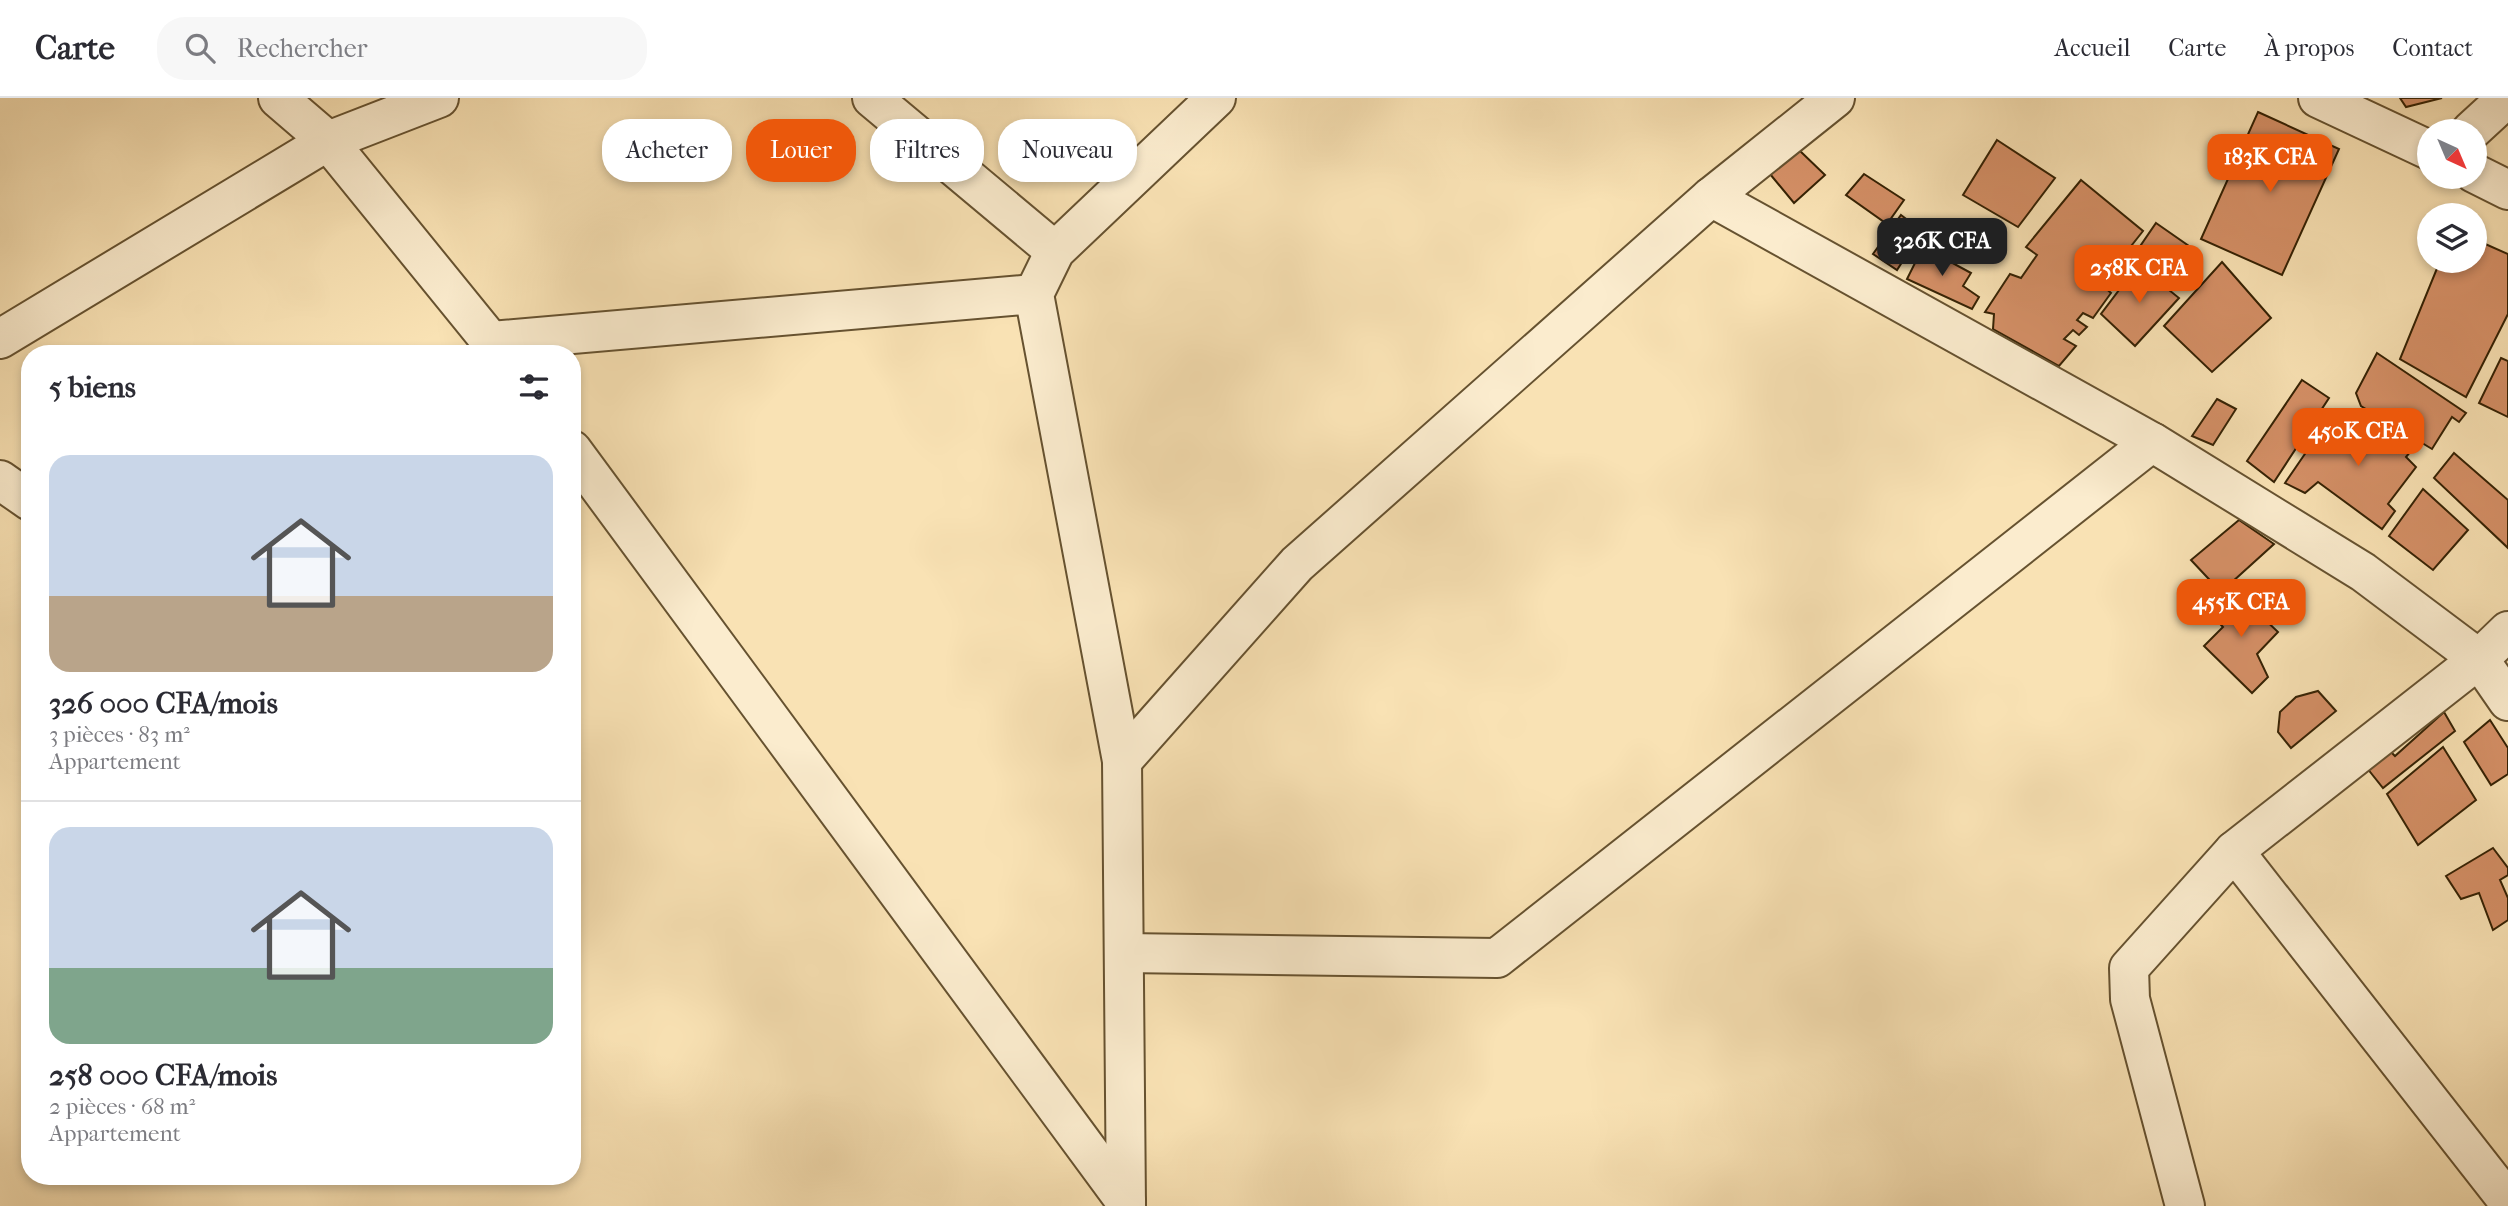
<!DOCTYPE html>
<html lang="fr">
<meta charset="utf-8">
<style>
body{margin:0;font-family:"IM FELL French Canon",serif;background:#f7f7f7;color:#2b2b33;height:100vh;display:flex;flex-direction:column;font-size:26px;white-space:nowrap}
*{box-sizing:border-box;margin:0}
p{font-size:23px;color:#7c7c81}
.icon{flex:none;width:38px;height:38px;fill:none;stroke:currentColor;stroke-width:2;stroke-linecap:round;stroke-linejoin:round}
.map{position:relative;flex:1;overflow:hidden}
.sheet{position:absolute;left:21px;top:247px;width:560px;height:840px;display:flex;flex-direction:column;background:#fff;border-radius:28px;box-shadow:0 4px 10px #0003}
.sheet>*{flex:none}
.guide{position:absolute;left:602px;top:21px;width:665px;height:63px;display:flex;gap:14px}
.needle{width:46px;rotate:136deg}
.controls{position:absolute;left:2417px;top:21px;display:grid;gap:14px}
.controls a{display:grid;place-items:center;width:70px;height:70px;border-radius:50%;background:#fff;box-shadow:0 4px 10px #0003;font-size:35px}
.price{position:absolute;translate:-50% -60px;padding:0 16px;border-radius:14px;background:#ea580c;color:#fff;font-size:23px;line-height:46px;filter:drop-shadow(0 2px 4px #0008)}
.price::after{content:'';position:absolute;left:50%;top:42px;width:21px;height:16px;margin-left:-10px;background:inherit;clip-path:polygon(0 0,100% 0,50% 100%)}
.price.selected{background:#222;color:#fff}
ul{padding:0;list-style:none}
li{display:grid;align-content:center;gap:14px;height:371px;padding:0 28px}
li+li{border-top:2px solid #e1e1e2}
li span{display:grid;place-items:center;height:217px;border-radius:21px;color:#555}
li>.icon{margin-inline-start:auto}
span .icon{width:126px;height:126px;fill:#fffc;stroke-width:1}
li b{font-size:30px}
h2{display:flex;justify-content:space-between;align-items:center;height:84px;padding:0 28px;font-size:30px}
.chip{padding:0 24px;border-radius:28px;background:#fff;box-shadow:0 4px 10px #0003;font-size:24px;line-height:63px}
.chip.selected{background:#ea580c;color:#fff}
header{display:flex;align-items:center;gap:42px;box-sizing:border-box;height:98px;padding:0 35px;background:#fff;border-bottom:2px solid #e1e1e2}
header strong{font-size:33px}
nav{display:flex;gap:38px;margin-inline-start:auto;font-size:24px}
.search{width:490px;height:63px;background:#f7f7f7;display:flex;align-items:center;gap:18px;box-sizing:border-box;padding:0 24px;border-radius:28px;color:#7c7c81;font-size:26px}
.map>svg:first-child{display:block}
.building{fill:#d59067;stroke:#352204;stroke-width:2}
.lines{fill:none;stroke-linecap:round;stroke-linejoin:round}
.street-casing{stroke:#665230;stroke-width:42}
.street{stroke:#fbecce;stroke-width:38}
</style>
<header>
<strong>Carte</strong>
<div class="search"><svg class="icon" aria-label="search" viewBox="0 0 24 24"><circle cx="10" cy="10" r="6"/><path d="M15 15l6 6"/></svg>Rechercher</div>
<nav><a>Accueil</a><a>Carte</a><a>À propos</a><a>Contact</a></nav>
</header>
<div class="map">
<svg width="2508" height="1108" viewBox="0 0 2508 1108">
<rect width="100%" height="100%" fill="#f9e2b4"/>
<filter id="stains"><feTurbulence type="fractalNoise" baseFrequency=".00286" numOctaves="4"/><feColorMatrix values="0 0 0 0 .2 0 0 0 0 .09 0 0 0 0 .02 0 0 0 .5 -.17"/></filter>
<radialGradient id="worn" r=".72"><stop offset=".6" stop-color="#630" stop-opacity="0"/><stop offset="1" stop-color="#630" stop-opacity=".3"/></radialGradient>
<!-- building -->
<g class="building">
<polygon points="2400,0 2442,0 2406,9"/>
<polygon points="2258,14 2339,51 2282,177 2201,141"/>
<polygon points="1997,42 2055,80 2018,129 1963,97"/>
<polygon points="1798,51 1825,77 1794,105 1770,76"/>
<polygon points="1864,76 1904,102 1887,126 1846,97"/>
<polygon points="2081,82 2143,133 2101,186 2111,195 2093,220 2083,215 2077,222 2087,229 2079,237 2073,232 2064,241 2076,248 2059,268 1993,231 1994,216 1985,214 2010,176 2021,180 2037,157 2026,149"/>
<polygon points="1901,117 1922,133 1897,172 1873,156"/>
<polygon points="2156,125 2199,155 2177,185 2132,160"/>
<polygon points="2474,141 2508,156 2508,216 2466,299 2400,261 2440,163 2474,163"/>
<polygon points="1923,149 1971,175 1963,188 1979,199 1972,211 1907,181"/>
<polygon points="2222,164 2271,220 2212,274 2164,228"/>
<polygon points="2138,167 2179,200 2135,248 2101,216"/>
<polygon points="2377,255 2466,315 2459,324 2452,319 2432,351 2361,308 2356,295"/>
<polygon points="2501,260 2508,263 2508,319 2479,305"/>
<polygon points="2302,282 2329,300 2274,384 2247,363"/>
<polygon points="2217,301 2236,311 2213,347 2192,338"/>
<polygon points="2360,314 2415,348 2406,359 2416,369 2388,406 2395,413 2382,431 2318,384 2305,395 2285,385 2322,331 2343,344"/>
<polygon points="2454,355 2508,402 2508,450 2434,380"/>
<polygon points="2423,391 2468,432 2433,472 2389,438"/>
<polygon points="2239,422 2274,446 2221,494 2191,462"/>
<polygon points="2232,490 2278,534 2257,556 2268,579 2252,595 2204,548 2223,529 2209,514"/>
<polygon points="2318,593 2336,613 2291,650 2278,634 2280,614 2296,599"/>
<polygon points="2444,614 2455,633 2383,690 2363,665 2384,647 2395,658"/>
<polygon points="2490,622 2508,650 2508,676 2491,687 2464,644"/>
<polygon points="2443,649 2476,702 2418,747 2387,696"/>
<polygon points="2493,750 2508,770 2508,777 2500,782 2508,800 2508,822 2493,832 2479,795 2461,801 2446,778"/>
</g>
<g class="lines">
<defs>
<g id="street">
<polyline points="278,0 328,43 501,256"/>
<polyline points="872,0 1055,153"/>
<polyline points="2318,0 2429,52"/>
<polyline points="2471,33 2507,0"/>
<polyline points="2474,75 2508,92"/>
<polyline points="1711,99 2152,344 2363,474 2479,561 2508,603"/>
<polyline points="0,241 328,43 439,0"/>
<polyline points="492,243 1034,196"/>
<polyline points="572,352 1126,1104"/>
<polyline points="0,382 30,403"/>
<polyline points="1122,663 1297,466 1711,99 1835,0"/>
<polyline points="2234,753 2508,1103"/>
<polyline points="1124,855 1497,860 2152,344"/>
<polyline points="1126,1108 1122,663 1034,196 1055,153 1216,0"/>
<polyline points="2185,1108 2130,901 2129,870 2234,753 2479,561 2508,533"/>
</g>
</defs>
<!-- street casing -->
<use href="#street" class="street-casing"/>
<!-- street -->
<use href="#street" class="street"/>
</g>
<rect width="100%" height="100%" filter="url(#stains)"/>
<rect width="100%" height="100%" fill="url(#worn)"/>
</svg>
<div class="controls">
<a><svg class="needle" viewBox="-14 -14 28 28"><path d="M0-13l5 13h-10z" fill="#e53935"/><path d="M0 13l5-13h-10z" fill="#7c7c81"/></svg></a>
<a><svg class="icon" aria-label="layers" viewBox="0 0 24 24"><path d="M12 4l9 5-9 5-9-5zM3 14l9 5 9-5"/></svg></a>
</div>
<b class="price" style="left:2270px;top:96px">183K CFA</b>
<b class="price selected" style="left:1942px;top:180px">326K CFA</b>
<b class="price" style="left:2139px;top:207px">258K CFA</b>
<b class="price" style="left:2358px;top:370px">450K CFA</b>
<b class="price" style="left:2241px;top:541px">455K CFA</b>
<div class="guide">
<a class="chip">Acheter</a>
<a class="chip selected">Louer</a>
<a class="chip">Filtres</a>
<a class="chip">Nouveau</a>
</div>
<section class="sheet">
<h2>5 biens<svg class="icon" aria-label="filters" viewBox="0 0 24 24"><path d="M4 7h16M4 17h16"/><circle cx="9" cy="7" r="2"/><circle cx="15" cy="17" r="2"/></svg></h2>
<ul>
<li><span style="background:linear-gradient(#c9d6e8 65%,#b9a48a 0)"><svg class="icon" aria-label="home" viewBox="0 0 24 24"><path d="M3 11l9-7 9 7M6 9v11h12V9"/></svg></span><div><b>326 000 CFA/mois</b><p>3 pièces · 83 m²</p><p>Appartement</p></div></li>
<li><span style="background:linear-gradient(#c9d6e8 65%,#7fa58c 0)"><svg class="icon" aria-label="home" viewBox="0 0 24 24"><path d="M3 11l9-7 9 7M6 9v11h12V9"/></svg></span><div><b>258 000 CFA/mois</b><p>2 pièces · 68 m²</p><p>Appartement</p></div></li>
</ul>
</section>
</div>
